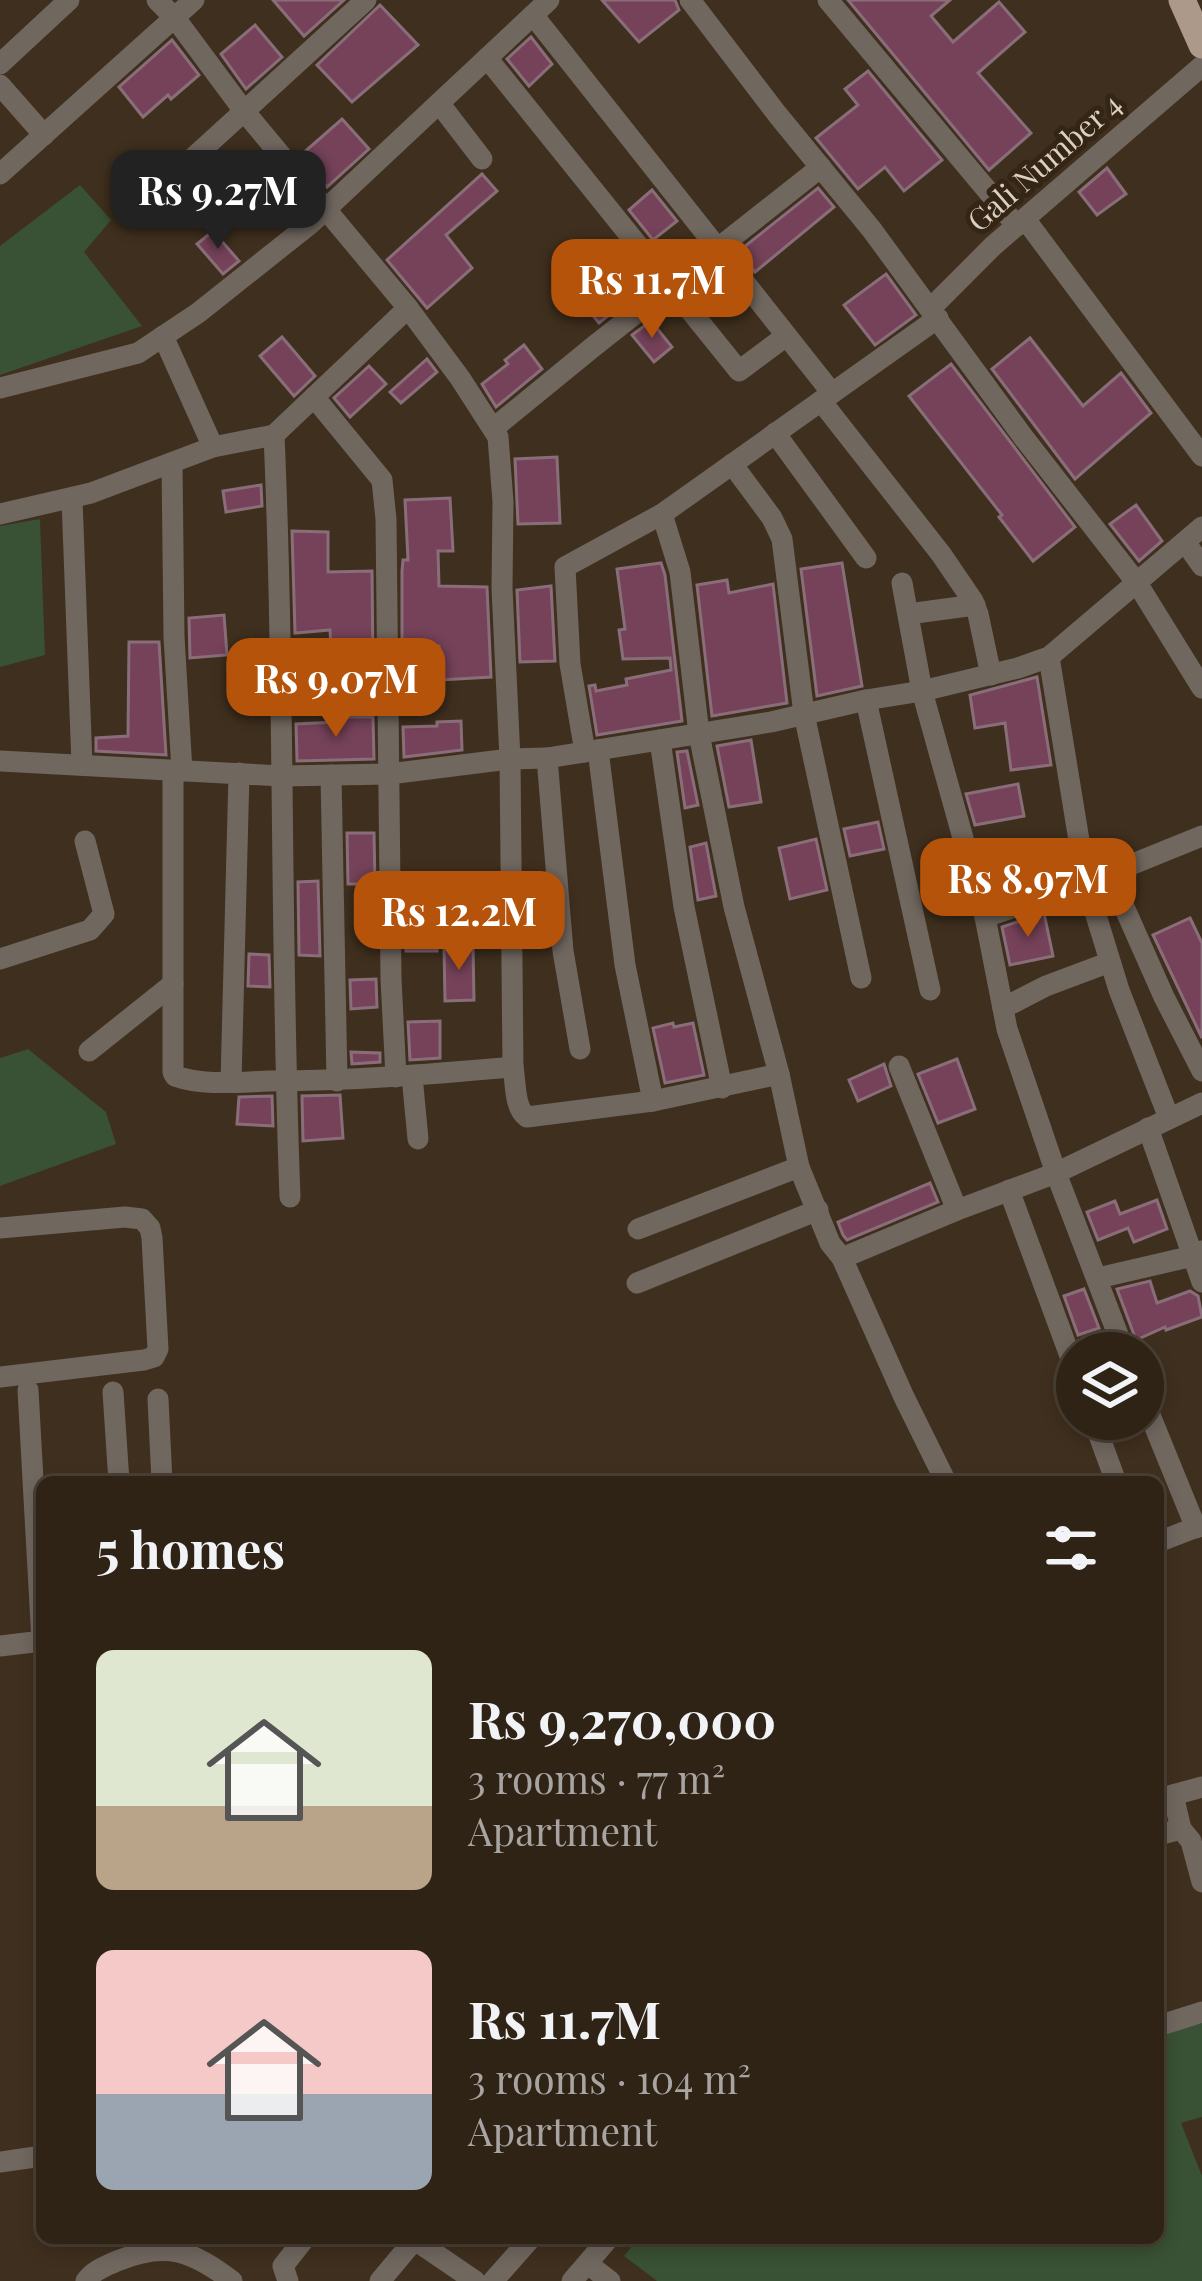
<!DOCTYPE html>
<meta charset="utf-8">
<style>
body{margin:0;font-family:"Playfair Display",serif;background:#3b2f23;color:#f1f3f6;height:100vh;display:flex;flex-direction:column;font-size:45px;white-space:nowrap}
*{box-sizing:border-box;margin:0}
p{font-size:39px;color:#a7a4a1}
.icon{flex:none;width:66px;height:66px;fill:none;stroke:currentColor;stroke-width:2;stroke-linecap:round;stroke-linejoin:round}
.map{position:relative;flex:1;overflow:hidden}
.drawer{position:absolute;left:36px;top:1476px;width:1128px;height:768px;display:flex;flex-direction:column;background:#2f2316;border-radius:18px;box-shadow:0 6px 18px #0003,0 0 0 3px #4a4035}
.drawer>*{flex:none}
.buttons{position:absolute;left:1056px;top:1332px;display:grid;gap:24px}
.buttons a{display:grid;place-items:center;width:108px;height:108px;border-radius:50%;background:#2f2316;box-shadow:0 6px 18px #0003,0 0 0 3px #4a4035;font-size:60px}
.price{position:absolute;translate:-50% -102px;padding:0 27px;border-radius:24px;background:#b45309;color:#fff;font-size:39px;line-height:78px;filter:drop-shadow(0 3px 6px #0008)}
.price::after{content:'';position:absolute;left:50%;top:72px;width:36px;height:27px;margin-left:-18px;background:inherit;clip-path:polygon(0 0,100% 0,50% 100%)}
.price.selected{background:#222;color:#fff}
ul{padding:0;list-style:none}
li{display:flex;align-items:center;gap:36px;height:300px;padding:0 60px}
li span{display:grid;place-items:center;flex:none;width:336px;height:240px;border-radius:18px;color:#555}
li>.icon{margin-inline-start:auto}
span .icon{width:144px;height:144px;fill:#fffc;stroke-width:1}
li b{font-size:51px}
h2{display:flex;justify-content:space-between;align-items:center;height:144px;padding:0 60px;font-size:51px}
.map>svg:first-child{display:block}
.green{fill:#395134}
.building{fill:#754259;stroke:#896e79;stroke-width:3}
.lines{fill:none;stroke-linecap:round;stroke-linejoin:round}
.minor{stroke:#70675f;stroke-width:21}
.major{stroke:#ac998a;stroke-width:27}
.labels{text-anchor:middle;stroke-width:10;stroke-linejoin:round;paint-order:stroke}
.street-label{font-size:30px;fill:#dbd0c6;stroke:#352514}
</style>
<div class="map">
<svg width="1202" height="2281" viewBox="0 0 1202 2281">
<rect width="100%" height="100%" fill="#3f2f1e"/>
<!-- green -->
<g class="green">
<polygon points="80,185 111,220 84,252 142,326 0,375 0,246"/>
<polygon points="40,519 45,655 0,667 0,526"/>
<polygon points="28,1049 106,1112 116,1144 0,1186 0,1058"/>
<polygon points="1202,2019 1202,2117 1181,2123 1202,2176 1202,2281 657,2281 624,2256 639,2238 1158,2238 1158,2036"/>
</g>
<!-- building -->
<g class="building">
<polygon points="273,0 344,0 304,36"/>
<polygon points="602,0 675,0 679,10 639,42"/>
<polygon points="848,0 950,0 931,16 953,42 999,2 1025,32 978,73 1031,133 989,170"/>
<polygon points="380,5 418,45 352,102 317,65"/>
<polygon points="255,25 282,57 246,89 221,54"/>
<polygon points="531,37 552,64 529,86 507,59"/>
<polygon points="172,40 199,75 171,99 168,95 143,117 119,87"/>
<polygon points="868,71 942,160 904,191 885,167 858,189 816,138 858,105 845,89"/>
<polygon points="342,119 369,149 327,187 301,155"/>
<polygon points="1107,168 1126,194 1097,215 1079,192"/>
<polygon points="482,174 497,191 446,235 472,268 427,308 387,260"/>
<polygon points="818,188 834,207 755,272 739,251"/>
<polygon points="652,190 677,221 653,240 629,210"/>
<polygon points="213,231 239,261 223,274 197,244"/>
<polygon points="633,263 649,283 599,323 584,305"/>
<polygon points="886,274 916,315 875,345 844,305"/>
<polygon points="651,321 672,347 654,362 632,335"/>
<polygon points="282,337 315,376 294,396 260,356"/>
<polygon points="1030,338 1083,406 1121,373 1151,413 1075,479 992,369"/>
<polygon points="524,345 542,369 496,407 482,384 508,364 505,360"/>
<polygon points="427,359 437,372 401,403 390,392"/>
<polygon points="951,364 1075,527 1033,561 999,517 1002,515 909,396"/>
<polygon points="369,366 386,384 350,417 334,398"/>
<polygon points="557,457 560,523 518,524 515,459"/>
<polygon points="261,485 262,506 226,512 223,491"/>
<polygon points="450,498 453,551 438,551 439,586 487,587 491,677 441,680 439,646 402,646 402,571 403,560 408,560 405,500"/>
<polygon points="1136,505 1162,541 1139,561 1110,524"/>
<polygon points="292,531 328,532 328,572 372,571 373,666 332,668 330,630 295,633"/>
<polygon points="661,563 665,575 682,721 597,735 589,686 595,685 596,691 627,685 626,679 671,670 670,658 623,659 619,630 625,629 617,569"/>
<polygon points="842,563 862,686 817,696 801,569"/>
<polygon points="727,580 729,593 773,584 787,703 712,716 697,585"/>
<polygon points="551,586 555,661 520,662 517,590"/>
<polygon points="224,615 227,655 190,658 189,618"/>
<polygon points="129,642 159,642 166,755 96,751 96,738 128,736"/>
<polygon points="265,663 266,694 229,695 228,665"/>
<polygon points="1037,677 1051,765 1011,770 1005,723 975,728 970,695"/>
<polygon points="336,717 373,717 374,759 297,761 296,724 336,722"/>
<polygon points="461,721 462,750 404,757 403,727 437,726 437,722"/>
<polygon points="751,740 761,802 729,807 717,746"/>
<polygon points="687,751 698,805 685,808 677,752"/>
<polygon points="1018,784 1024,816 975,825 966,794"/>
<polygon points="878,822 884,849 850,856 844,829"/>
<polygon points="347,833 374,833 375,884 348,884"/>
<polygon points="816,839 827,890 790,899 779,848"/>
<polygon points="706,843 716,896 698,900 690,847"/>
<polygon points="318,881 320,956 299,955 298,882"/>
<polygon points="1044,913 1053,956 1010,965 1002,927"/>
<polygon points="1190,918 1202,943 1202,1038 1153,935"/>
<polygon points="405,932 437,932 437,951 406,951"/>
<polygon points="473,945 474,1000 445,1001 444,946"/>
<polygon points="249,954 269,955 270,987 248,986"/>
<polygon points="376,979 377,1007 351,1009 350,980"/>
<polygon points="440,1021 440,1058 410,1060 408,1022"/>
<polygon points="673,1023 674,1027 693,1023 704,1075 665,1083 653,1028"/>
<polygon points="351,1052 380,1053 380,1062 352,1064"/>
<polygon points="957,1059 975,1109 938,1123 918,1074"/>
<polygon points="884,1064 891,1086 858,1101 849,1080"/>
<polygon points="340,1095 343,1138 303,1141 302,1096"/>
<polygon points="272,1096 273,1126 237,1124 239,1097"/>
<polygon points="930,1183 938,1202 847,1240 843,1235 838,1222"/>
<polygon points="1157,1200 1167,1229 1134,1242 1128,1228 1098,1240 1087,1212 1115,1201 1120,1214"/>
<polygon points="1150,1281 1157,1303 1190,1291 1198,1296 1202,1317 1166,1330 1165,1327 1136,1340 1117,1289"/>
<polygon points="1084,1289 1099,1328 1078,1335 1064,1296"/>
</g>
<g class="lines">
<!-- minor -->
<g class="minor">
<path d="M157,0L175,18L244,111L408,308L460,378L498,437L503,502L502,588L510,759L513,1067C432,1074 351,1081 269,1081C239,1082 203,1086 175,1076L173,1072V770"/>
<polyline points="690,0 777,114 872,230 1024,438 1137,583 1202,688"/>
<polyline points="828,0 1017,226"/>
<polyline points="533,15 832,393"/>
<polyline points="487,58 739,371 786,336"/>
<polyline points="0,64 69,0"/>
<polyline points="0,85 44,135"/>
<polyline points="439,103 482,159"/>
<polyline points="0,174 194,0"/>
<polyline points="138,208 366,0"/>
<polyline points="1025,219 1202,456"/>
<polyline points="931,308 993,246 1202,66"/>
<polyline points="163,336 213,447"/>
<polyline points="0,388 138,353 198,313 310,224 549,0"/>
<polyline points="314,397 382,480 386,519 391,979 396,1077"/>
<polyline points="821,401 941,554 973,601 978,614 991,675"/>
<polyline points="494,428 593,347 821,167"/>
<polyline points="775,433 866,558"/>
<path d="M274,435C285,688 280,943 290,1197"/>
<polyline points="172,463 174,637 182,771"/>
<polyline points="732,464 772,518 782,539 804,714 861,978"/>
<polyline points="72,499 82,765"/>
<polyline points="0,514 91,493 213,447 274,435 408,308"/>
<polyline points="1185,542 1202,566"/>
<polyline points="902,583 922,691 985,917 1007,1029 1056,1173 1125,1353"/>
<polyline points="908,614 975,605"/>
<polyline points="1049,657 1086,883 1202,836"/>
<polyline points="866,700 930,990"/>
<polyline points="660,740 684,907 722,1088"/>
<polyline points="598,750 625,965 653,1101"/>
<polyline points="585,752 570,664 565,567 662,514 938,318"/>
<polyline points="547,758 563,951 580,1049"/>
<polyline points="0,761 282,776 389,774 510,759 547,758 771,722 866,700 922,691 1018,668 1049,657 1202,527"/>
<polyline points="331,775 337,1081"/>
<polyline points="1109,873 1164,997 1202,1071"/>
<polyline points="985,917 1086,883 1119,990 1169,1118"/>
<polyline points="0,959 90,930 104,914 85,841"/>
<polyline points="1003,1008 1046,986 1110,962"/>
<polyline points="89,1051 173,984"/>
<polyline points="899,1066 957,1210"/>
<path d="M513,1067C516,1083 514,1108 527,1117L653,1101L779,1074L734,907L699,734L680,572L662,514"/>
<polyline points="779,1074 799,1167 830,1243 842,1258 957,1210 1056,1173 1202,1103"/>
<polyline points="412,1076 418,1139"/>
<polyline points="231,1082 239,773"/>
<polyline points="1148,1128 1202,1282"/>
<polyline points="1009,1190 1077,1375"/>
<polyline points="0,1228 125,1217 142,1219 150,1228 152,1238 158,1349 154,1357 144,1360 0,1377"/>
<polyline points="638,1229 799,1167"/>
<polyline points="842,1258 904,1397 946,1482"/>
<polyline points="1098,1278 1193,1256 1201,1251"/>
<polyline points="637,1283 818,1210"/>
<polyline points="28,1390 42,1641"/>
<polyline points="113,1392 119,1482"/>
<polyline points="1143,1398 1196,1528"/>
<polyline points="158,1399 162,1482"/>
<polyline points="1093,1419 1116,1482"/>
<polyline points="1158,1542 1202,1525"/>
<polyline points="0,1646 42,1641"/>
<polyline points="1158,1799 1202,1787"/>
<polyline points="1181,1829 1191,1841 1202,1882"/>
<polyline points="1158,1835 1181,1829 1173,1795"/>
<polyline points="1158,2026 1202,2012"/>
<polyline points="0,2162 42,2156"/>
<polyline points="415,2240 475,2281"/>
<polyline points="588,2264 610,2281"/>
<path d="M86,2281C94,2270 104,2267 117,2261C166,2241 191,2250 232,2281"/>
<polyline points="288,2281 283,2266 305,2238"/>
<polyline points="380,2281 416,2238"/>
<polyline points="493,2281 531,2238"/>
<polyline points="572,2281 609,2238"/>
</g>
<!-- major -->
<polyline class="major" points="1182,0 1202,45"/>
</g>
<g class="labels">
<!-- street labels -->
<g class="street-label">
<text transform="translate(1045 163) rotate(-41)" y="10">Gali Number 4</text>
</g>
</g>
</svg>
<div class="buttons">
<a><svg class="icon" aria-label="layers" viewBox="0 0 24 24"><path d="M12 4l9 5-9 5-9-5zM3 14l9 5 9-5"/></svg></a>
</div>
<b class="price selected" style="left:218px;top:252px">Rs 9.27M</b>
<b class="price" style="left:652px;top:341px">Rs 11.7M</b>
<b class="price" style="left:336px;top:740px">Rs 9.07M</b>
<b class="price" style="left:1028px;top:940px">Rs 8.97M</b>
<b class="price" style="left:459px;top:973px">Rs 12.2M</b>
<section class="drawer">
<h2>5 homes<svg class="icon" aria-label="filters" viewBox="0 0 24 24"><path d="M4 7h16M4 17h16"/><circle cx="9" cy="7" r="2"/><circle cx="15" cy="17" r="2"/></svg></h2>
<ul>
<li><span style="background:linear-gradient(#dfe7d0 65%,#b9a48a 0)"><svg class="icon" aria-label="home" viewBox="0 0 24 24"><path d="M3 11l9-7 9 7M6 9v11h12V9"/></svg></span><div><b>Rs 9,270,000</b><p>3 rooms · 77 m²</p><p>Apartment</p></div></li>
<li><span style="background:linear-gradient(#f6c9c9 60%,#9aa5b1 0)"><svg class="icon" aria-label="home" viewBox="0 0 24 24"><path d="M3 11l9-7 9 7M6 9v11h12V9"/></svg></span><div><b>Rs 11.7M</b><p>3 rooms · 104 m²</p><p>Apartment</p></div></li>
</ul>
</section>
</div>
